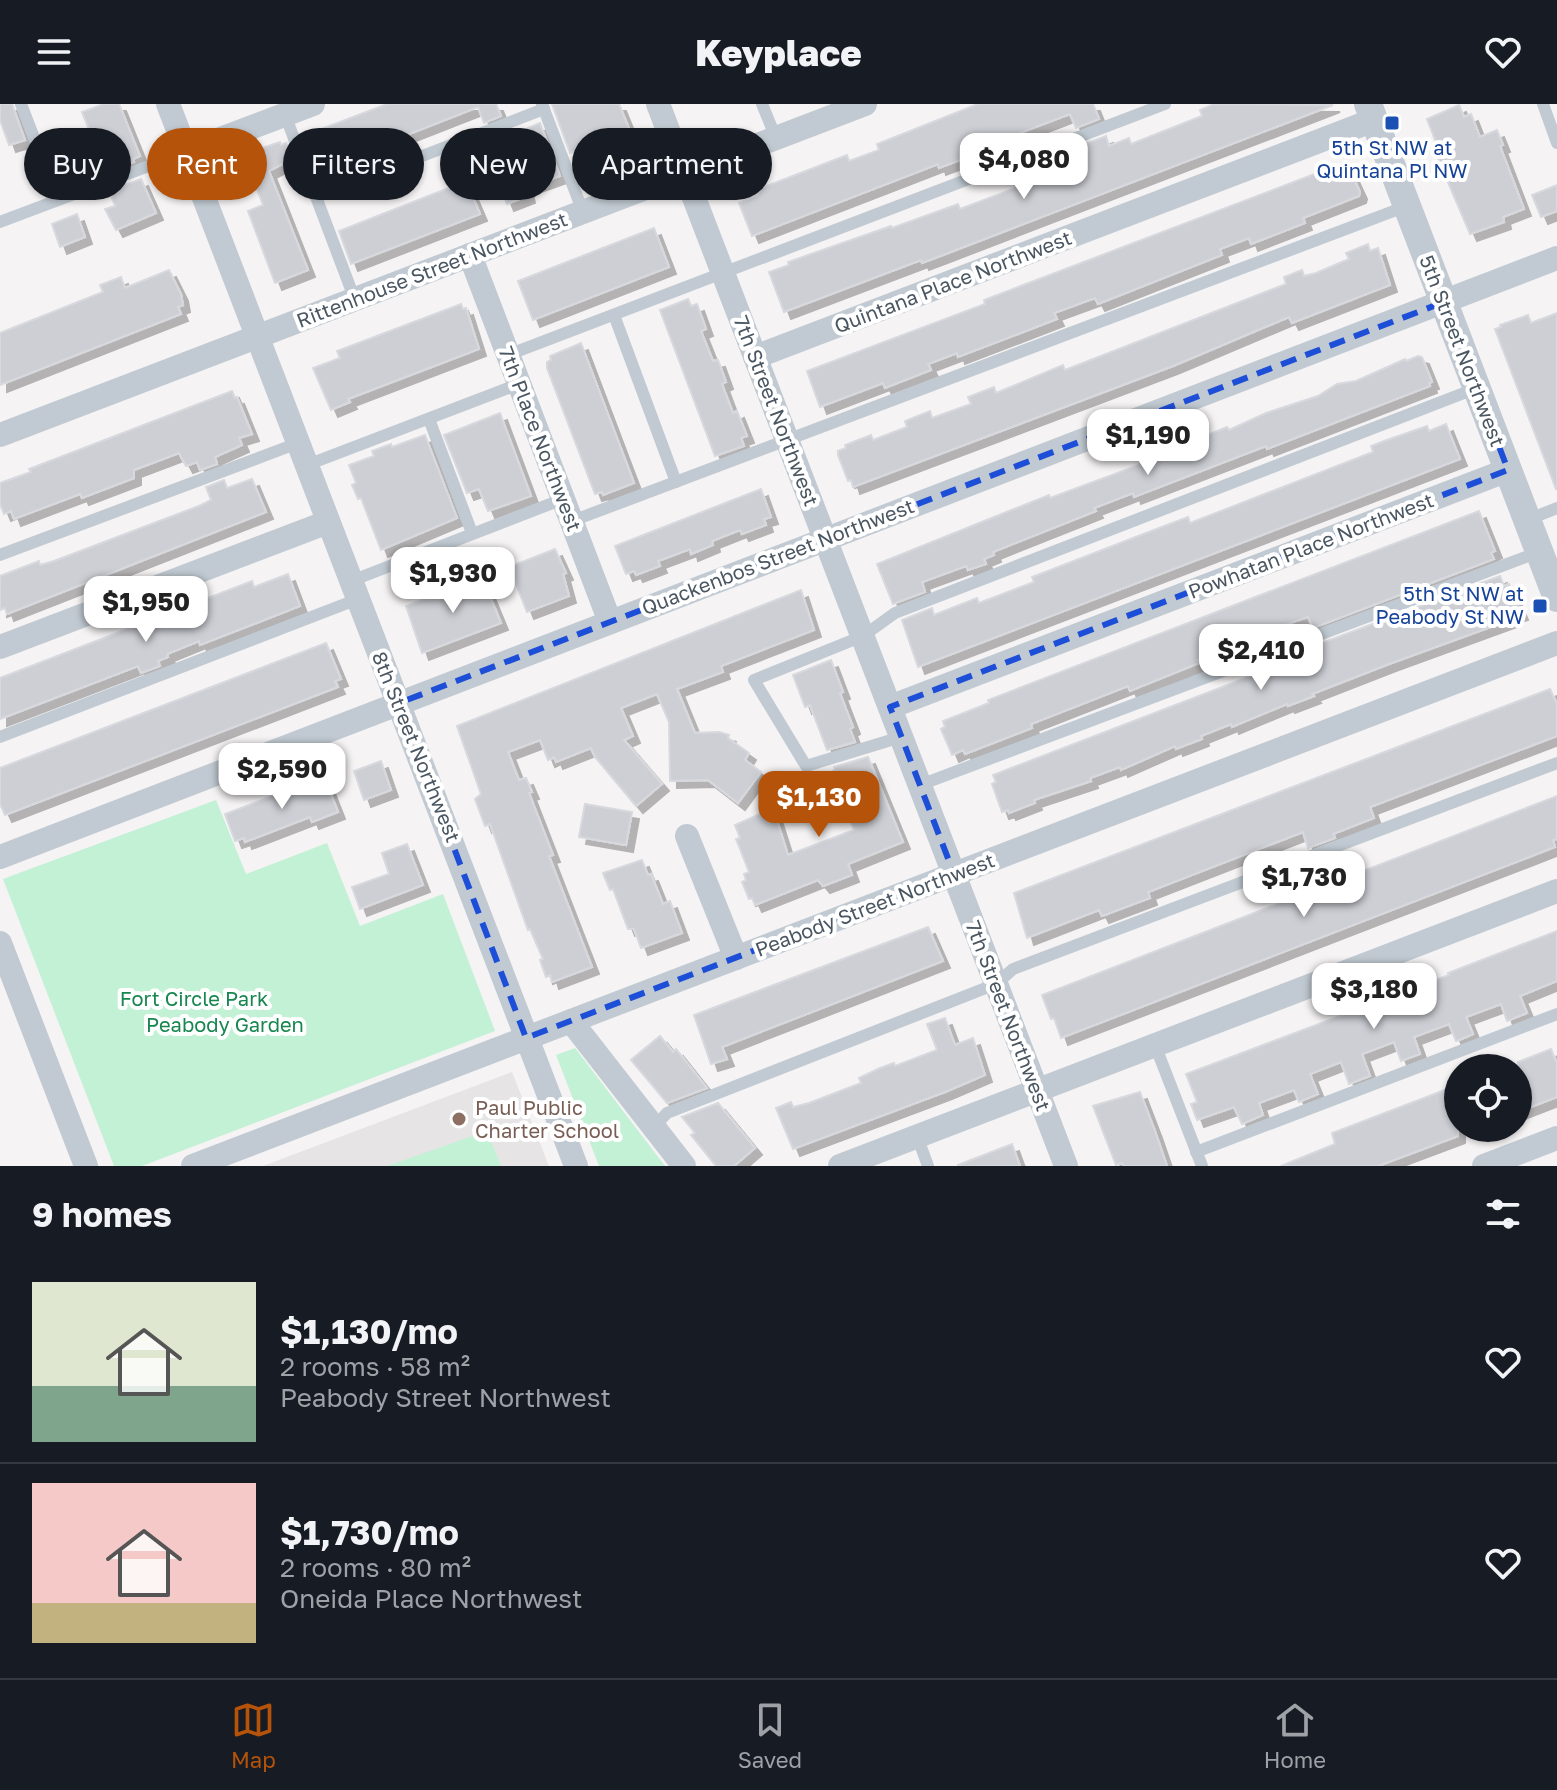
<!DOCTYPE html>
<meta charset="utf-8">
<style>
body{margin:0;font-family:"Golos Text",sans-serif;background:#20242c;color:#f1f3f6;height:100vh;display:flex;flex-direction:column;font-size:30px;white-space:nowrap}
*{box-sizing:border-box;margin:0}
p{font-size:26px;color:#9ea1a6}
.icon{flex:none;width:44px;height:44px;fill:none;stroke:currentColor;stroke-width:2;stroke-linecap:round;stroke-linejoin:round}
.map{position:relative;height:1062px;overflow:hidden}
.side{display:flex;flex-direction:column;background:#171b24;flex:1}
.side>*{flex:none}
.banner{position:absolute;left:24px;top:24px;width:800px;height:72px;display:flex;gap:16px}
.fabs{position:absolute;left:1444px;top:950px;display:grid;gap:16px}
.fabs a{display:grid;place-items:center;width:88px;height:88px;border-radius:50%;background:#171b24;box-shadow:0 2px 6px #0004;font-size:40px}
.price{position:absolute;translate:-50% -68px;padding:0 18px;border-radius:16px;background:#fff;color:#222;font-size:26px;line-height:52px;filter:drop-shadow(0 2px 4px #0008)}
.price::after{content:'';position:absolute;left:50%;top:48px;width:24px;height:18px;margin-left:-12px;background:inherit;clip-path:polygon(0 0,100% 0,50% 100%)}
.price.active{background:#b45309;color:#fff}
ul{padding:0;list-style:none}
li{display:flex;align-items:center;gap:24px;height:200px;padding:0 32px}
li+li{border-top:2px solid #363941}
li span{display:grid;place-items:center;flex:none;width:224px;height:160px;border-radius:0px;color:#555}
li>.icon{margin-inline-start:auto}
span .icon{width:96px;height:96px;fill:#fffc;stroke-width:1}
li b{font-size:34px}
h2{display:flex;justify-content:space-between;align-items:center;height:96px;padding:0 32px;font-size:34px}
.chip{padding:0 28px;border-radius:36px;background:#171b24;box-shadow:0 2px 6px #0004;font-size:28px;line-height:72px}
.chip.active{background:#b45309;color:#fff}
header{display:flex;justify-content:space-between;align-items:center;height:104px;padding:0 32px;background:#171b24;font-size:36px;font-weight:800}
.tab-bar{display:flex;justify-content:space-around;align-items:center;height:112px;border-top:2px solid #363941;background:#171b24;font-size:22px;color:#9ea1a6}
.tab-bar a{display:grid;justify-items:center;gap:4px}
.tab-bar .active{color:#b45309}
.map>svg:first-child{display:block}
.education{fill:#e6e4e5}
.green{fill:#c3f1d5}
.building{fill:#cdcfd5;stroke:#d7d9de;stroke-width:2;filter:url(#shadow)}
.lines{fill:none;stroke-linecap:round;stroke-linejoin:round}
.service{stroke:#c1cad2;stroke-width:12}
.minor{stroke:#c1cad2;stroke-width:24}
.tertiary{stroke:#c1cad2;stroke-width:28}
.marked{fill:none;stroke:#1d4ed8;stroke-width:6;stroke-dasharray:16 10;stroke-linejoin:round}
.transit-dot{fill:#1a4fb4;stroke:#fff;stroke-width:3}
.education-dot{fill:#8d6e63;stroke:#fff;stroke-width:3}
.labels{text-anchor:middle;stroke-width:8;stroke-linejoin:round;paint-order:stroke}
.transit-label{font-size:20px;fill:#164399;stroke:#fff}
.street-label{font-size:20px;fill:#4a5661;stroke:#fff}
.park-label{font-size:20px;fill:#17864f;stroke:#fff}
.education-label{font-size:20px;fill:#785e54;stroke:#fff;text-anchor:start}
</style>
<header><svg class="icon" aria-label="menu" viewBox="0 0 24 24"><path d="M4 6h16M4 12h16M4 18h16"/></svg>Keyplace<svg class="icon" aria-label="heart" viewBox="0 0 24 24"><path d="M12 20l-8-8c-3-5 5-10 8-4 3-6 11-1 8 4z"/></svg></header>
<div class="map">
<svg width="1557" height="1062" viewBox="0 0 1557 1062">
<defs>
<filter id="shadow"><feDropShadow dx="7" dy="7" stdDeviation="0" flood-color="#0004"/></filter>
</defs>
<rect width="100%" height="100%" fill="#f5f3f3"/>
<!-- education -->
<polygon class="education" points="512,968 549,1062 263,1062"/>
<!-- green -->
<g class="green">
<polygon points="216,696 246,770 327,739 360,822 443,790 495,927 142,1062 114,1062 3,775"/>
<polygon points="575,944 665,1062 599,1062 556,951"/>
<polygon points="487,1027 501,1062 387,1062"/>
</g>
<!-- building -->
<g class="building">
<polygon points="0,0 12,0 25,36 9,41 0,16"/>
<polygon points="104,0 119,0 140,52 133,55 134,58 63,85 57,68 73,62 67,48 94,38 82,8"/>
<polygon points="387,0 496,0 501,12 484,19 478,3 404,32 409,47 392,54 386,38 347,53 349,58 322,68 321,64 315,66 303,32"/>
<polygon points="552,0 619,0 630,27 624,29 629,43 602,54 597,39 570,49"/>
<polygon points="978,0 1093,0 1099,15 1076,24 1070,10 962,51 963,55 939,64 938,60 752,132 739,99 758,91 756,86 847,51 849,57 879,46 877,40"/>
<polygon points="1214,0 1333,1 943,151 922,159 921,156 784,208 769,168 789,161 788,158 891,122 892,124 958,100 960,105 1076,61 1073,54 1085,50 1082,41 1106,32 1109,42 1129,34 1131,40 1202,12 1200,6"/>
<polygon points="1459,1 1464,13 1471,10 1480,33 1497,26 1503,41 1500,42 1524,105 1503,113 1504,118 1470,130 1436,50 1440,49 1427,15"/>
<polygon points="540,19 560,72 526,84 528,92 507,100 483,40 499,34 509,61 538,49 528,24"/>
<polygon points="280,38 281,41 286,39 292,55 269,67 308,166 275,179 248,107 263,101 251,70 244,73 238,57 245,54 244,50"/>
<polygon points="1346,58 1360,88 1359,92 1303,114 1305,119 1251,140 1249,134 1220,145 1222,151 1098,200 1095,194 1054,209 1057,215 958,253 957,249 928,260 931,266 885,284 883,279 820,303 807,267 985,200 984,196"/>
<polygon points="141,75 156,109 116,126 105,105 115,102 109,87"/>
<polygon points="466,77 480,110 351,160 339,127"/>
<polygon points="1557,81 1557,107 1541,113 1532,91"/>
<polygon points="77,110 85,133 60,143 52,120"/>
<polygon points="654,124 669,163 533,216 518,177"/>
<polygon points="1368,140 1370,147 1378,144 1390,181 1292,219 1289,213 1173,262 853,383 851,376 848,377 838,351 838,347 846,344 845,341 871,331 873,336 907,323 905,317 930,307 932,314 971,300 968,293 994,283 996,289 1063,261 1065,266 1286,180 1284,173 1302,166 1304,172 1316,169 1349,155 1346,149"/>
<polygon points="169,166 181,190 183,201 178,203 181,210 0,281 0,229 103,188 100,181 121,173 125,184"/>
<polygon points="688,195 691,202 697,200 706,225 701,227 713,257 718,256 726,278 722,280 733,309 737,307 747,332 741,334 744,342 715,352 660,206"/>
<polygon points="461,200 463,205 466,204 479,245 348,295 350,298 331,306 313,264 340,254 337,247"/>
<polygon points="1557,209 1557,385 1556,385 1495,225 1501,223 1500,221 1528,211 1531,219"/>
<polygon points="581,239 634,379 603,391 602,388 595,390 547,264 547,258 551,256 550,252"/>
<polygon points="1418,252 1422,253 1432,278 1429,279 1430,282 1267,345 1266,342 1134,393 1133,389 1094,404 1096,407 993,448 994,451 984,455 986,460 968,466 966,462 922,478 925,488 893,500 877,460 1049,391 1050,394 1139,361 1143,353 1150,356 1196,338 1195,336 1227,323 1229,326 1266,309 1318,292 1337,280 1356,277 1405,255 1406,257"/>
<polygon points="232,287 235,294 237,293 252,330 239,334 242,341 215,353 217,360 200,366 197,358 186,362 179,349 134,366 134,374 82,394 80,390 14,415 11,407 4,410 0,400 0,379 31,368 29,365"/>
<polygon points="500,309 531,392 488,407 479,385 467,389 444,331"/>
<polygon points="1446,320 1460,355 918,563 902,516 932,504 934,511 977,494 979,499 1034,478 1032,473 1159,424 1188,413 1190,419 1373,348 1371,342 1384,337 1427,322 1429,327"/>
<polygon points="425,331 457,414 381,446 361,394 358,395 352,381 356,379 349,361 374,352 372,347 391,340 392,343"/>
<polygon points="252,375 266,408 7,510 5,504 0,506 0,472 39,457 40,461 54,457 199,402 211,396 206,383 224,376 227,384"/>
<polygon points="761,385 771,413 764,415 766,421 742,430 740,426 712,437 713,441 691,450 690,445 658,457 660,462 636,471 634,467 626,470 615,442"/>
<polygon points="1479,407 1495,447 1491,449 1494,455 1313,524 1308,513 1293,518 1197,556 1199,559 1130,587 1128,582 1031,620 1032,624 965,650 963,646 952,651 941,625 945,623 943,617 989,599 988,596"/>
<polygon points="555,445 566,469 563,470 569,492 527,508 509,463"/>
<polygon points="288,470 300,502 200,541 199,537 167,550 168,553 158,557 160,562 141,569 138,562 0,615 0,574 252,477 254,483"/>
<polygon points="1500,472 1504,482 1509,480 1521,509 1512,512 1513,515 1389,560 1312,590 1314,592 1288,602 1287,600 1232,623 1231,620 1201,632 1202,635 1176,645 1175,642 1121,666 1120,663 1090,674 1091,677 1034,696 1035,699 1009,709 1008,706 1002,708 992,680 996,678 993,671 1321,545 1319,540"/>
<polygon points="482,473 501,519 422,549 406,502"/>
<polygon points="801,486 814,526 721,562 723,568 677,585 695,629 719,628 729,631 728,634 749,649 745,656 761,668 738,699 708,676 670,677 669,618 657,590 621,604 633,632 624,636 662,680 636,702 595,653 591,644 556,658 554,653 548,656 540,636 508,648 519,676 526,674 532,688 529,689 553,751 549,752 592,863 552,878 550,871 546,873 540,856 543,855 530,825 528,826 490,720 485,722 475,695 481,690 457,622"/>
<polygon points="326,539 341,575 335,577 338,583 5,711 0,700 0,664"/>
<polygon points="831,556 843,588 840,589 853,623 850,625 855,638 827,646 810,601 805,603 793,571"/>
<polygon points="1550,585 1557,600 1557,632 1370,703 1374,714 1333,730 1335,734 1308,744 1303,728 1148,788 1150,794 1102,812 1099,806 1027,834 1014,789"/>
<polygon points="868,653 903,738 848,760 852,771 823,782 818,776 755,801 752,794 749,795 742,778 746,776 744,770 749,768 736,735 740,734 735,721 773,704 788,751 854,726 831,668 835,666 834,663"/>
<polygon points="381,657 391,686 364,696 354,667"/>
<polygon points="325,675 338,708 312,718 310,713 245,738 244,734 235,737 225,710 316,676 317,679"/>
<polygon points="1557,692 1557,735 1553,736 1555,743 1061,934 1054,914 1051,915 1042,891"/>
<polygon points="585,700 632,708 626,741 579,733"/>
<polygon points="407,740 423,781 360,805 352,783 389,770 382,749"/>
<polygon points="642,756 648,771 651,770 663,800 670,797 682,829 641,844 634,825 628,825 613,785 610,786 603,769"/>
<polygon points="928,823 943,857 722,943 727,955 711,960 694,911"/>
<polygon points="1557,827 1557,877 1520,892 1527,909 1507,917 1501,900 1466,913 1473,930 1464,934 1456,937 1449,920 1414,933 1420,950 1401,957 1394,938 1362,950 1370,972 1349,980 1341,958 1310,970 1318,990 1299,998 1294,986 1259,999 1263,1011 1242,1020 1234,1003 1197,1016 1191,1000 1197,998 1186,970 1449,871 1448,869"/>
<polygon points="945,914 955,941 973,934 985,971 945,988 793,1045 776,1004 791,998 793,1003 809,999 861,979 859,974 880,964 894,959 895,962 937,946 927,920"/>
<polygon points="660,932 673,948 676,945 707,984 667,999 631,956"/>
<polygon points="1551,945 1557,959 1557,993 1518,1008 1518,958"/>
<polygon points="1458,981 1458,1032 1378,1062 1281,1062 1335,1040 1332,1029"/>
<polygon points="1140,988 1155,1027 1167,1062 1124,1062 1122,1059 1116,1061 1093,1002"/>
<polygon points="718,999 755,1044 734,1062 716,1062 691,1031 695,1029 682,1013"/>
<polygon points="1012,1040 1020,1062 958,1062 958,1061"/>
</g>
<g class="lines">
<!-- service -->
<g class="service">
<polyline points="21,0 58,96"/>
<polyline points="542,0 583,108"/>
<polyline points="762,0 776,34"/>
<polyline points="1543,0 1557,39"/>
<polyline points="284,8 355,196"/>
<polyline points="316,93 544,5"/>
<polyline points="0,118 186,48"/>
<polyline points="614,211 676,378"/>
<polyline points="508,251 1165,0"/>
<polyline points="429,315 472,429"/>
<polyline points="307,361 519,280"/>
<polyline points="1527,416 1557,404"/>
<polyline points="572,417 1407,102"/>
<polyline points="0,451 298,339"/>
<polyline points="351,477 563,395"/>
<polyline points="0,633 358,495"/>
<polyline points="901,633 806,662 754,576 863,532 895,509 1477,284"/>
<polyline points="920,681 1539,448"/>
<polyline points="1155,941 1202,1062"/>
<polyline points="654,1023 667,1009 996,880 1013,865 1557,659"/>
<polyline points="917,1032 928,1062"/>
<polyline points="1196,1048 1557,910"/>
</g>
<!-- minor -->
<g class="minor">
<polyline points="168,0 576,1062"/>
<polyline points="658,0 1066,1062"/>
<polyline points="186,48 313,0"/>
<polyline points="470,151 610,518"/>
<polyline points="755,253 1374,16"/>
<polyline points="0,331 865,0"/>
<polyline points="0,543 328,418"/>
<polyline points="890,603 1508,366"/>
<polyline points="687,732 736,854"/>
<polyline points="0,753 1557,154"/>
<polyline points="0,839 86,1062"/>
<polyline points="571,917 684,1062"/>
<polyline points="193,1062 1557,539"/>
<polyline points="840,1062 1557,787"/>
<polyline points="1484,1062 1557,1034"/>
</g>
<!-- tertiary -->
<polyline class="tertiary" points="1368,0 1557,494"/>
</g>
<!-- marked area -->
<path class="marked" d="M1444,198L1508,366L890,603L954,770L526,934L399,599Z"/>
<!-- markers -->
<g class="transit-dot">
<rect x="1384" y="11" width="16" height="16" rx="4"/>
<rect x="1532" y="494" width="16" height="16" rx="4"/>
</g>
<circle class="education-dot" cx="459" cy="1015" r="8"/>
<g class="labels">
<!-- transit labels -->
<g class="transit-label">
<text x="1392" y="51">5th St NW at<tspan x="1392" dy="23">Quintana Pl NW</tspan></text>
<text x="1524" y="497" text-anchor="end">5th St NW at<tspan x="1524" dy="23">Peabody St NW</tspan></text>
</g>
<!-- street labels -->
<g class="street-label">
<text transform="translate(432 166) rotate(-21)" y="7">Rittenhouse Street Northwest</text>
<text transform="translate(953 178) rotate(-21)" y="7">Quintana Place Northwest</text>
<text transform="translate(1462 247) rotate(69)" y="7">5th Street Northwest</text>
<text transform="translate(776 307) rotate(69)" y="7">7th Street Northwest</text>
<text transform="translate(540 335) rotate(69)" y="7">7th Place Northwest</text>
<text transform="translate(1311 442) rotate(-21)" y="7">Powhatan Place Northwest</text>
<text transform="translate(778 453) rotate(-21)" y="7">Quackenbos Street Northwest</text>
<text transform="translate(416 643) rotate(68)" y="7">8th Street Northwest</text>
<text transform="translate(875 801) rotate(-21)" y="7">Peabody Street Northwest</text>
<text transform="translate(1008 912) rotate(69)" y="7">7th Street Northwest</text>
</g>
<!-- park labels -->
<g class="park-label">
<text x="194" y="902">Fort Circle Park</text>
<text x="225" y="928">Peabody Garden</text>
</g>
<!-- education labels -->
<g class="education-label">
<text x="475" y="1011">Paul Public<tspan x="475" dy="23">Charter School</tspan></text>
</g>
</g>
</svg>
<div class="fabs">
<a><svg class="icon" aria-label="locate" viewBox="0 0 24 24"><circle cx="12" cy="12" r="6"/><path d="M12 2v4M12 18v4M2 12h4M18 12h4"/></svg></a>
</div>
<b class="price" style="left:1024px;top:97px">$4,080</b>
<b class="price" style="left:1148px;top:373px">$1,190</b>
<b class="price" style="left:453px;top:511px">$1,930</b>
<b class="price" style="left:146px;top:540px">$1,950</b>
<b class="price" style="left:1261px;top:588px">$2,410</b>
<b class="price" style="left:282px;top:707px">$2,590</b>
<b class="price active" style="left:819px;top:735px">$1,130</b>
<b class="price" style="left:1304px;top:815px">$1,730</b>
<b class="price" style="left:1374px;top:927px">$3,180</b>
<div class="banner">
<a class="chip">Buy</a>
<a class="chip active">Rent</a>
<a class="chip">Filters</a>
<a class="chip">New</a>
<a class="chip">Apartment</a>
</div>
</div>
<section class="side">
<h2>9 homes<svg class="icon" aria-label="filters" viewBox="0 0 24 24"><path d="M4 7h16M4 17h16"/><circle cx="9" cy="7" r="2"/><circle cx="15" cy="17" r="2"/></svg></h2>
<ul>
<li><span style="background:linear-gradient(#dfe7d0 65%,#7fa58c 0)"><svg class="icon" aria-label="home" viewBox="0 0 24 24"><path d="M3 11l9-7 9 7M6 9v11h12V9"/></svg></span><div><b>$1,130/mo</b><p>2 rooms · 58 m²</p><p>Peabody Street Northwest</p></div><svg class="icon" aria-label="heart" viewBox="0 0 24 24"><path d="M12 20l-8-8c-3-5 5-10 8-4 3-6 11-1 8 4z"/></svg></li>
<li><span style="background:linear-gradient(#f6c9c9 75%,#c2b280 0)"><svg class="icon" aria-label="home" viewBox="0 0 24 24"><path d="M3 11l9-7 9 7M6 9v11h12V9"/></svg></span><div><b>$1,730/mo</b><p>2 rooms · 80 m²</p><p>Oneida Place Northwest</p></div><svg class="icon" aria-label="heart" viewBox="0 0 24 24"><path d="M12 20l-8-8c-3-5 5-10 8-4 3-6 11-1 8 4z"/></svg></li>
</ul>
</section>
<nav class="tab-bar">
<a class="active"><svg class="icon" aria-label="map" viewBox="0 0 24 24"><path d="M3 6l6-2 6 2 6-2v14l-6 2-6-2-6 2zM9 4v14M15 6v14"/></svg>Map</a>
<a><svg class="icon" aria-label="saved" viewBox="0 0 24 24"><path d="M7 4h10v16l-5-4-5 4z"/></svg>Saved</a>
<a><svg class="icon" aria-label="home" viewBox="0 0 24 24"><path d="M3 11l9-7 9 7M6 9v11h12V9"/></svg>Home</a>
</nav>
